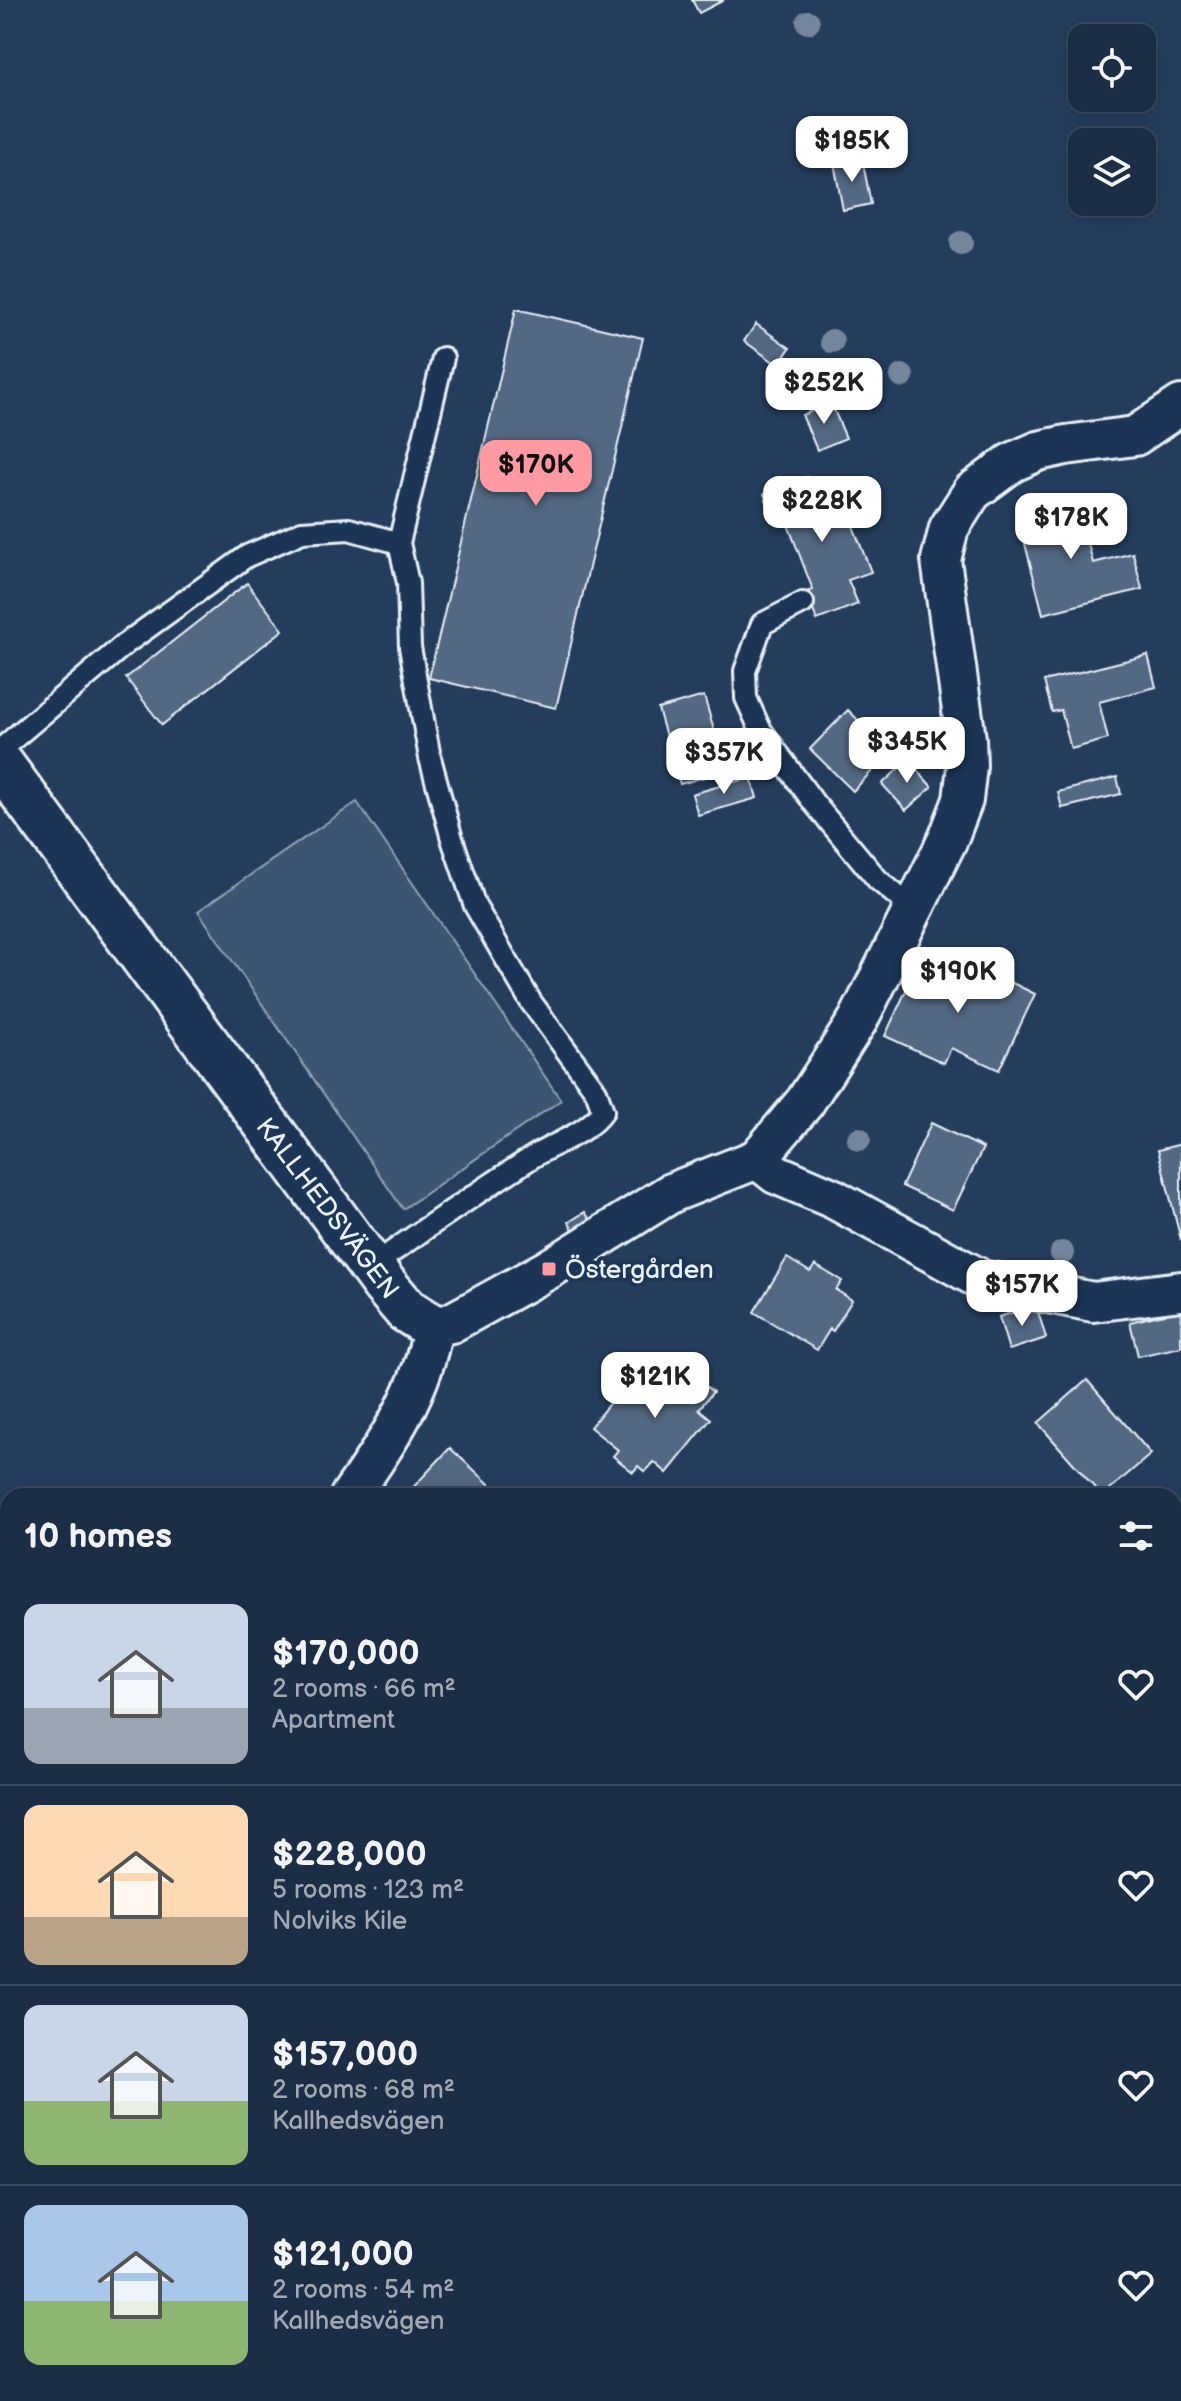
<!DOCTYPE html>
<meta charset="utf-8">
<style>
body{margin:0;font-family:"Balsamiq Sans",sans-serif;background:#293a51;color:#f1f3f6;height:100vh;display:flex;flex-direction:column;font-size:30px;white-space:nowrap}
*{box-sizing:border-box;margin:0}
p{font-size:26px;color:#a0a8b3}
.icon{flex:none;width:44px;height:44px;fill:none;stroke:currentColor;stroke-width:2;stroke-linecap:round;stroke-linejoin:round}
.map{position:relative;flex:1;overflow:hidden}
.side{position:absolute;left:0px;top:1488px;width:1182px;height:914px;display:flex;flex-direction:column;background:#1c2e46;border-radius:24px 24px 0 0;box-shadow:0 4px 20px #0003,0 0 0 2px #3a4a5f}
.side>*{flex:none}
.tools{position:absolute;left:1068px;top:24px;display:grid;gap:16px}
.tools a{display:grid;place-items:center;width:88px;height:88px;border-radius:16px;background:#1c2e46;box-shadow:0 4px 20px #0003,0 0 0 2px #3a4a5f;font-size:40px}
.price{position:absolute;translate:-50% -68px;padding:0 18px;border-radius:16px;background:#fff;color:#222;font-size:26px;line-height:52px;filter:drop-shadow(0 2px 4px #0008)}
.price::after{content:'';position:absolute;left:50%;top:48px;width:24px;height:18px;margin-left:-12px;background:inherit;clip-path:polygon(0 0,100% 0,50% 100%)}
.price.on{background:#ff9aa2;color:#111}
ul{padding:0;list-style:none}
li{display:flex;align-items:center;gap:24px;height:200px;padding:0 24px}
li+li{border-top:2px solid #3a4a5f}
li span{display:grid;place-items:center;flex:none;width:224px;height:160px;border-radius:16px;color:#555}
li>.icon{margin-inline-start:auto}
span .icon{width:96px;height:96px;fill:#fffc;stroke-width:1}
li b{font-size:34px}
h2{display:flex;justify-content:space-between;align-items:center;height:96px;padding:0 24px;font-size:34px}
.map>svg:first-child{display:block}
.green{fill:#3e5472;stroke:#93a2b5;stroke-width:2}
.building{fill:#536782;stroke:#e8f1f8;stroke-width:2}
.lines{fill:none;stroke-linecap:round;stroke-linejoin:round}
.lane-casing{stroke:#e8f1f8;stroke-width:26}
.street-casing{stroke:#e8f1f8;stroke-width:44}
.secondary-casing{stroke:#e8f1f8;stroke-width:50}
.lane{stroke:#1d3557;stroke-width:20}
.street{stroke:#1d3557;stroke-width:38}
.secondary{stroke:#1d3557;stroke-width:44}
.tree{fill:#74869c}
.poi-dot{fill:#ff9aa2;stroke:#1d3557;stroke-width:3}
.labels{text-anchor:middle;stroke-width:8;stroke-linejoin:round;paint-order:stroke}
.street-label{font-size:26px;fill:#e8f1f8;stroke:#1d3557}
.poi-label{font-size:26px;fill:#e8f1f8;stroke:#1d3557;text-anchor:start}
</style>
<div class="map">
<svg width="1181" height="2401" viewBox="0 0 1181 2401">
<rect width="100%" height="100%" fill="#253d5d"/>
<filter id="ink" filterUnits="userSpaceOnUse"><feTurbulence type="fractalNoise" baseFrequency=".0125" numOctaves="2"/><feDisplacementMap in="SourceGraphic" scale="16" xChannelSelector="R" yChannelSelector="G"/><feConvolveMatrix kernelMatrix="1 2 1 2 8 2 1 2 1" color-interpolation-filters="sRGB"/></filter>
<g filter="url(#ink)">
<!-- green -->
<g class="green">
<polygon points="357,802 561,1100 403,1209 198,911"/>
<polygon points="0,1673 8,1690 8,1792 0,1794"/>
<polygon points="1174,1816 1181,1823 1181,2401 461,2401 460,2394 1174,2394"/>
<polygon points="8,2193 8,2394 189,2394 197,2401 0,2401 0,2199"/>
</g>
<!-- building -->
<g class="building">
<polygon points="692,0 724,0 699,13"/>
<polygon points="862,158 871,204 843,210 834,163"/>
<polygon points="516,309 643,338 556,708 429,678"/>
<polygon points="756,324 790,348 778,365 744,341"/>
<polygon points="831,403 846,438 817,450 802,415"/>
<polygon points="807,477 817,502 840,493 871,572 848,580 858,604 817,620 806,592 813,590 785,517 775,522 764,494"/>
<polygon points="1077,501 1093,563 1133,553 1142,589 1043,614 1018,516"/>
<polygon points="247,583 283,630 162,725 126,678"/>
<polygon points="1148,655 1156,687 1099,702 1108,739 1071,749 1061,710 1052,712 1044,681"/>
<polygon points="704,696 726,771 680,784 658,709"/>
<polygon points="848,710 890,752 853,791 810,749"/>
<polygon points="908,760 932,787 906,810 882,784"/>
<polygon points="751,777 757,798 698,815 692,794"/>
<polygon points="1117,777 1121,794 1062,808 1058,792"/>
<polygon points="907,956 967,984 972,973 992,983 996,975 1035,994 999,1070 951,1048 944,1063 885,1036 910,982 898,976"/>
<polygon points="931,1123 983,1148 953,1210 902,1186"/>
<polygon points="1181,1144 1181,1240 1158,1150"/>
<polygon points="585,1212 590,1220 574,1231 569,1222"/>
<polygon points="787,1258 810,1272 815,1265 842,1281 836,1290 852,1300 833,1331 830,1329 817,1350 754,1312"/>
<polygon points="1036,1305 1046,1338 1009,1350 999,1317"/>
<polygon points="1181,1310 1181,1347 1138,1356 1130,1322"/>
<polygon points="674,1361 713,1392 699,1409 711,1419 667,1473 654,1462 645,1472 638,1466 633,1472 613,1456 618,1450 590,1427 628,1380 647,1394"/>
<polygon points="1087,1380 1151,1454 1102,1496 1038,1423"/>
<polygon points="450,1448 498,1492 494,1496 405,1496"/>
<polygon points="1181,1517 1181,1550 1174,1541 1174,1522"/>
<polygon points="0,1743 8,1771 8,1780 0,1782"/>
<polygon points="8,1878 8,1946 0,1949 0,1881"/>
<polygon points="8,2041 8,2107 0,2109 0,2044"/>
<polygon points="294,2394 377,2394 375,2401 292,2401"/>
</g>
<g class="lines">
<defs>
<g id="lane">
<polyline points="803,603 762,624 745,671 746,698 760,729 814,803 878,880 901,899 915,906"/>
<polyline points="0,750 125,644 247,556 302,532 349,529 399,543"/>
<path d="M371,1267C424,1229 477,1193 531,1158C556,1142 585,1135 603,1111L596,1091L531,1002L475,906L452,839L430,758L410,647L408,583L399,543L443,358"/>
</g>
<g id="street">
<polyline points="757,1159 805,1102 858,1020 915,906 948,839 963,800 967,766 966,739 941,560 949,528 972,492 1011,463 1038,451 1066,445 1135,436 1181,405"/>
<path d="M350,1496C386,1445 423,1390 433,1327L451,1323L549,1269L671,1193L757,1159L776,1174L834,1199L982,1280L1093,1302L1181,1291"/>
<polyline points="0,1644 8,1643"/>
</g>
<polyline id="secondary" points="0,763 384,1284 406,1310 433,1327"/>
</defs>
<!-- lane casing -->
<use href="#lane" class="lane-casing"/>
<!-- street casing -->
<use href="#street" class="street-casing"/>
<!-- secondary casing -->
<use href="#secondary" class="secondary-casing"/>
<!-- lane -->
<use href="#lane" class="lane"/>
<!-- street -->
<use href="#street" class="street"/>
<!-- secondary -->
<use href="#secondary" class="secondary"/>
</g>
<!-- trees -->
<g class="tree">
<circle cx="808" cy="22" r="12"/>
<circle cx="961" cy="243" r="12"/>
<circle cx="832" cy="341" r="12"/>
<circle cx="902" cy="376" r="12"/>
<circle cx="863" cy="379" r="12"/>
<circle cx="859" cy="1139" r="12"/>
<circle cx="1062" cy="1253" r="12"/>
</g>
</g>
<!-- markers -->
<rect class="poi-dot" x="541" y="1261" width="16" height="16" rx="4"/>
<g class="labels">
<!-- street labels -->
<g class="street-label">
<text transform="translate(328 1208) rotate(53)" y="9">KALLHEDSVÄGEN</text>
</g>
<!-- poi labels -->
<g class="poi-label">
<text x="565" y="1278">Östergården</text>
</g>
</g>
</svg>
<div class="tools">
<a><svg class="icon" aria-label="locate" viewBox="0 0 24 24"><circle cx="12" cy="12" r="6"/><path d="M12 2v4M12 18v4M2 12h4M18 12h4"/></svg></a>
<a><svg class="icon" aria-label="layers" viewBox="0 0 24 24"><path d="M12 4l9 5-9 5-9-5zM3 14l9 5 9-5"/></svg></a>
</div>
<b class="price" style="left:852px;top:184px">$185K</b>
<b class="price" style="left:824px;top:426px">$252K</b>
<b class="price on" style="left:536px;top:508px">$170K</b>
<b class="price" style="left:822px;top:544px">$228K</b>
<b class="price" style="left:1071px;top:561px">$178K</b>
<b class="price" style="left:907px;top:785px">$345K</b>
<b class="price" style="left:724px;top:796px">$357K</b>
<b class="price" style="left:958px;top:1015px">$190K</b>
<b class="price" style="left:1022px;top:1328px">$157K</b>
<b class="price" style="left:655px;top:1420px">$121K</b>
<section class="side">
<h2>10 homes<svg class="icon" aria-label="filters" viewBox="0 0 24 24"><path d="M4 7h16M4 17h16"/><circle cx="9" cy="7" r="2"/><circle cx="15" cy="17" r="2"/></svg></h2>
<ul>
<li><span style="background:linear-gradient(#c9d6e8 65%,#9aa5b1 0)"><svg class="icon" aria-label="home" viewBox="0 0 24 24"><path d="M3 11l9-7 9 7M6 9v11h12V9"/></svg></span><div><b>$170,000</b><p>2 rooms · 66 m²</p><p>Apartment</p></div><svg class="icon" aria-label="heart" viewBox="0 0 24 24"><path d="M12 20l-8-8c-3-5 5-10 8-4 3-6 11-1 8 4z"/></svg></li>
<li><span style="background:linear-gradient(#ffd9b3 70%,#b9a48a 0)"><svg class="icon" aria-label="home" viewBox="0 0 24 24"><path d="M3 11l9-7 9 7M6 9v11h12V9"/></svg></span><div><b>$228,000</b><p>5 rooms · 123 m²</p><p>Nolviks Kile</p></div><svg class="icon" aria-label="heart" viewBox="0 0 24 24"><path d="M12 20l-8-8c-3-5 5-10 8-4 3-6 11-1 8 4z"/></svg></li>
<li><span style="background:linear-gradient(#c9d6e8 60%,#8fb573 0)"><svg class="icon" aria-label="home" viewBox="0 0 24 24"><path d="M3 11l9-7 9 7M6 9v11h12V9"/></svg></span><div><b>$157,000</b><p>2 rooms · 68 m²</p><p>Kallhedsvägen</p></div><svg class="icon" aria-label="heart" viewBox="0 0 24 24"><path d="M12 20l-8-8c-3-5 5-10 8-4 3-6 11-1 8 4z"/></svg></li>
<li><span style="background:linear-gradient(#a9c7e8 60%,#8fb573 0)"><svg class="icon" aria-label="home" viewBox="0 0 24 24"><path d="M3 11l9-7 9 7M6 9v11h12V9"/></svg></span><div><b>$121,000</b><p>2 rooms · 54 m²</p><p>Kallhedsvägen</p></div><svg class="icon" aria-label="heart" viewBox="0 0 24 24"><path d="M12 20l-8-8c-3-5 5-10 8-4 3-6 11-1 8 4z"/></svg></li>
</ul>
</section>
</div>
